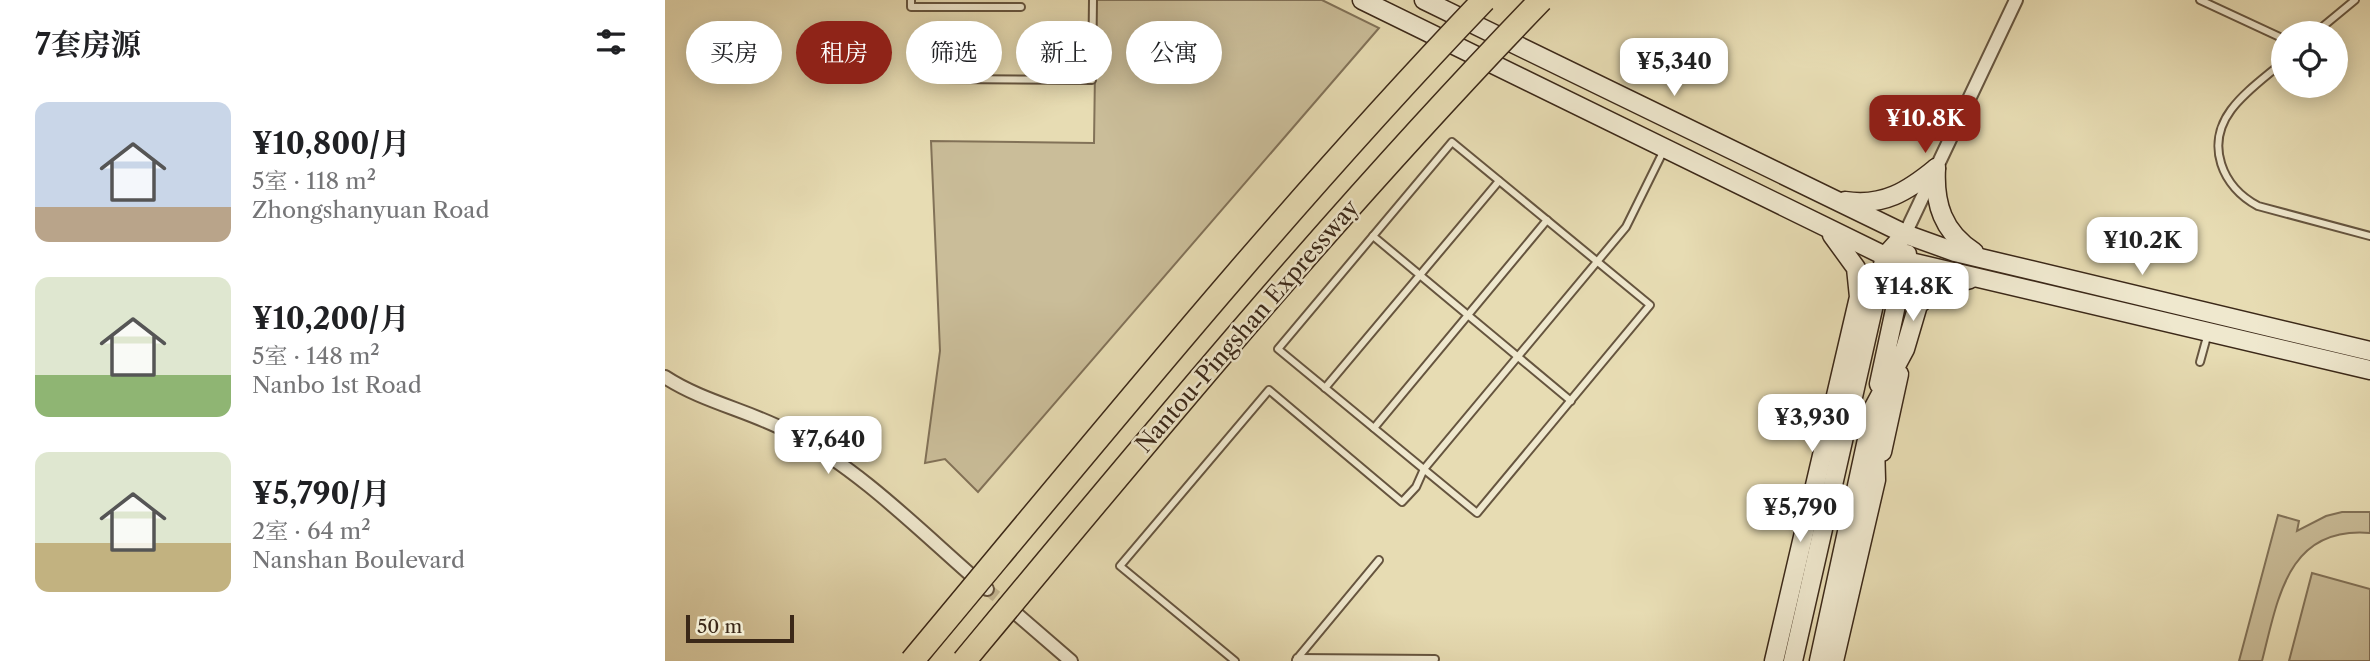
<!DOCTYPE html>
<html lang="zh">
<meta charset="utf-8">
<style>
body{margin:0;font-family:"Libre Caslon Text","Noto Serif SC",serif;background:#f6f6f6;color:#202124;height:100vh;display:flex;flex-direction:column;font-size:26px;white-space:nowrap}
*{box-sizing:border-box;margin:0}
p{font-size:23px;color:#757577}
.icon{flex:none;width:38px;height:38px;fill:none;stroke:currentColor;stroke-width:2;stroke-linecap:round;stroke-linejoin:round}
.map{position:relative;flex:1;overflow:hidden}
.panel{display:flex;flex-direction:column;background:#fff;width:665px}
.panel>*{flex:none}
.hud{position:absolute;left:21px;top:21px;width:665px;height:63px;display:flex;gap:14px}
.fabs{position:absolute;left:1606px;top:21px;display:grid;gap:14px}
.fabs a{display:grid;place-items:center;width:77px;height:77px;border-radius:50%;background:#fff;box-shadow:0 4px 18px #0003;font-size:35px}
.scale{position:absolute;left:21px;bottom:18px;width:108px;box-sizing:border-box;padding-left:7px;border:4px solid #3b2818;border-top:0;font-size:19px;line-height:24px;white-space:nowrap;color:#3b2818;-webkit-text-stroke:5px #efe8ce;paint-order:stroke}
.price{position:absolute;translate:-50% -60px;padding:0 16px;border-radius:14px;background:#fff;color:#222;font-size:23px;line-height:46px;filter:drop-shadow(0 2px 4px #0008)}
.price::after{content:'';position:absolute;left:50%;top:42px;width:21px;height:16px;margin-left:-10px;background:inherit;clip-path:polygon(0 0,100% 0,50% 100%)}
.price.active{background:#8f2418;color:#fff}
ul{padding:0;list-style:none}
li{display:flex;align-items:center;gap:21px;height:175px;padding:0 35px}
li span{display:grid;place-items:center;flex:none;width:196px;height:140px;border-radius:14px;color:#555}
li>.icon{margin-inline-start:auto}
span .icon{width:84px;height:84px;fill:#fffc;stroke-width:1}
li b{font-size:30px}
h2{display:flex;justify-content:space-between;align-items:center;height:84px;padding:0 35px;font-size:30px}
.tag{padding:0 24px;border-radius:32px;background:#fff;box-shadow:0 4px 18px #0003;font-size:24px;line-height:63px}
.tag.active{background:#8f2418;color:#fff}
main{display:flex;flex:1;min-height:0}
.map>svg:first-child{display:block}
.green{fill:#cabd99;stroke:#827258;stroke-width:2}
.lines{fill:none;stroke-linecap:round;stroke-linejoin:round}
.street-tunnel{stroke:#c5b894;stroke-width:12;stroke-dasharray:12 6;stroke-linecap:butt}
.lane-casing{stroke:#66553f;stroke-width:10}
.street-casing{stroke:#66553f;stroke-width:16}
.secondary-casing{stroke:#3b2818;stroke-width:21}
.lane{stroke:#efe8ce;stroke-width:6}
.street{stroke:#efe8ce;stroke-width:12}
.secondary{stroke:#efe8ce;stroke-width:18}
.highway-bridge-casing{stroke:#3b2818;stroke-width:26;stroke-linecap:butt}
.highway-bridge{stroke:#e7dcb3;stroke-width:23}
.labels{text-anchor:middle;stroke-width:5;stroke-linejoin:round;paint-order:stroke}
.street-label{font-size:23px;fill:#3b2818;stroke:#efe8ce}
</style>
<main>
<section class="panel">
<h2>7套房源<svg class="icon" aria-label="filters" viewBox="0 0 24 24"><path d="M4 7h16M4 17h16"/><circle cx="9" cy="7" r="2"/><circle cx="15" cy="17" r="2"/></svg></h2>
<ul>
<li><span style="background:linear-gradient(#c9d6e8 75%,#b9a48a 0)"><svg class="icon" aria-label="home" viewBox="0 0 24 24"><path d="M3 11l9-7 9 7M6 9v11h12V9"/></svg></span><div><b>¥10,800/月</b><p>5室 · 118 m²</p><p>Zhongshanyuan Road</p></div></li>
<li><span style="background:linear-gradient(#dfe7d0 70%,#8fb573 0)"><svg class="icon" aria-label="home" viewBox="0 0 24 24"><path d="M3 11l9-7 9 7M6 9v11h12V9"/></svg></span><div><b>¥10,200/月</b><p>5室 · 148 m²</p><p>Nanbo 1st Road</p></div></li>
<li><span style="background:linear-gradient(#dfe7d0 65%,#c2b280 0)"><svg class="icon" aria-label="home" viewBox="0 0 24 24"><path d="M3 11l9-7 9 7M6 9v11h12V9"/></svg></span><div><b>¥5,790/月</b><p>2室 · 64 m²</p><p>Nanshan Boulevard</p></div></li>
</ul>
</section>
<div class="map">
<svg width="1705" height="661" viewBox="0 0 1705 661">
<rect width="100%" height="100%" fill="#e7dcb3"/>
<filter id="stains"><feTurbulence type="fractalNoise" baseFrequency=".00286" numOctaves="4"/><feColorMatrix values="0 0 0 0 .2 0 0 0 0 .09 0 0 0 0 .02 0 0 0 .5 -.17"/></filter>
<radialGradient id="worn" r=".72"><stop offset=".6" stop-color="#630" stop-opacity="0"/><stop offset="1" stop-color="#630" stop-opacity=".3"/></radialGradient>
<!-- green -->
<g class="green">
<polygon points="431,0 657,0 714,28 313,492 280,459 260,463 275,351 266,141 429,143"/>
<path d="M1677,512H1705V533C1622,526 1613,599 1597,661H1574L1613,515L1634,521L1632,531L1661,516Z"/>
<polygon points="1647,573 1705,589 1705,661 1624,661"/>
</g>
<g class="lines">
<!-- street-tunnel -->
<polyline class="street-tunnel" points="322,589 337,601"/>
<defs>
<g id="lane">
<polyline points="246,0 246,7 356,7"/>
<polyline points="1535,0 1619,39"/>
<polyline points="1650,33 1690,0"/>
<path d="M1619,61C1602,76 1580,91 1566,110C1540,145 1557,187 1593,206L1705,236"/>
<polyline points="280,79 427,80 428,0"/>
<polygon points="787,142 985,305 812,513 613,349"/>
<polyline points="708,236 906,401"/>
<polyline points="1535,362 1543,333"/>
<polyline points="660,388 834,181"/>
<polyline points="709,428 882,220"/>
<polyline points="632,658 770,659"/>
<polyline points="631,660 714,560"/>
<polyline points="570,661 455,566 604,390 737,502 751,487 759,469 961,227 998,152"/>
</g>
<g id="street">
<polyline points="1240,234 1351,0"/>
<path d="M0,377C38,402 86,411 126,433C199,472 260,536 322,589"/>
<polyline points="340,604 406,661"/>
</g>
<g id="secondary">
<polyline points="697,0 1220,256 1705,370"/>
<polyline points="759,0 1240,234 1290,252 1705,351"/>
<path d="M1271,168C1269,204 1278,232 1309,252"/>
<path d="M1180,201C1218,207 1243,191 1271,168"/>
<polyline points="1214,384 1242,254"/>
<polyline points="1217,452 1234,374"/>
<polyline points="1109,661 1194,297 1191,268 1167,235"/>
<polyline points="1128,661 1220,256 1240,234"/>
<polyline points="1154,661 1203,435"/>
<polyline points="1169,661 1211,480 1209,407 1240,349 1253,305 1272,288 1305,279"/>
</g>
</defs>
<!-- lane casing -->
<use href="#lane" class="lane-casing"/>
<!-- street casing -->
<use href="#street" class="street-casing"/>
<!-- secondary casing -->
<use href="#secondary" class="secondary-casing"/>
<!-- lane -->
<use href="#lane" class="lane"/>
<!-- street -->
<use href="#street" class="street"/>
<!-- secondary -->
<use href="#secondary" class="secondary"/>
<defs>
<g id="highway-bridge">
<path d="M247,661C434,437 618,210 819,0"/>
<path d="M299,661C486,436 672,211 876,0"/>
</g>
</defs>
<!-- highway-bridge casing -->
<use href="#highway-bridge" class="highway-bridge-casing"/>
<!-- highway-bridge -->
<use href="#highway-bridge" class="highway-bridge"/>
</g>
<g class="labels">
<!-- street labels -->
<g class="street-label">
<text transform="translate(582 326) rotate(-49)" y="8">Nantou-Pingshan Expressway</text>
</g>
</g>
<rect width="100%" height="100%" filter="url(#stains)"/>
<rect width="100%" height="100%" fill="url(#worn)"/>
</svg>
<div class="fabs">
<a><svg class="icon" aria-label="locate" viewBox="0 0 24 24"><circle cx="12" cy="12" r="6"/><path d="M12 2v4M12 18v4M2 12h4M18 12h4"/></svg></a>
</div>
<div class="scale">50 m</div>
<b class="price" style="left:1009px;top:98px">¥5,340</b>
<b class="price active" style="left:1260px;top:155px">¥10.8K</b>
<b class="price" style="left:1477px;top:277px">¥10.2K</b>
<b class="price" style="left:1248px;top:323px">¥14.8K</b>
<b class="price" style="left:1147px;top:454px">¥3,930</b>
<b class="price" style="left:163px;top:476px">¥7,640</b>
<b class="price" style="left:1135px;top:544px">¥5,790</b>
<div class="hud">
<a class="tag">买房</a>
<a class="tag active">租房</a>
<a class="tag">筛选</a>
<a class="tag">新上</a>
<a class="tag">公寓</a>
</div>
</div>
</main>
